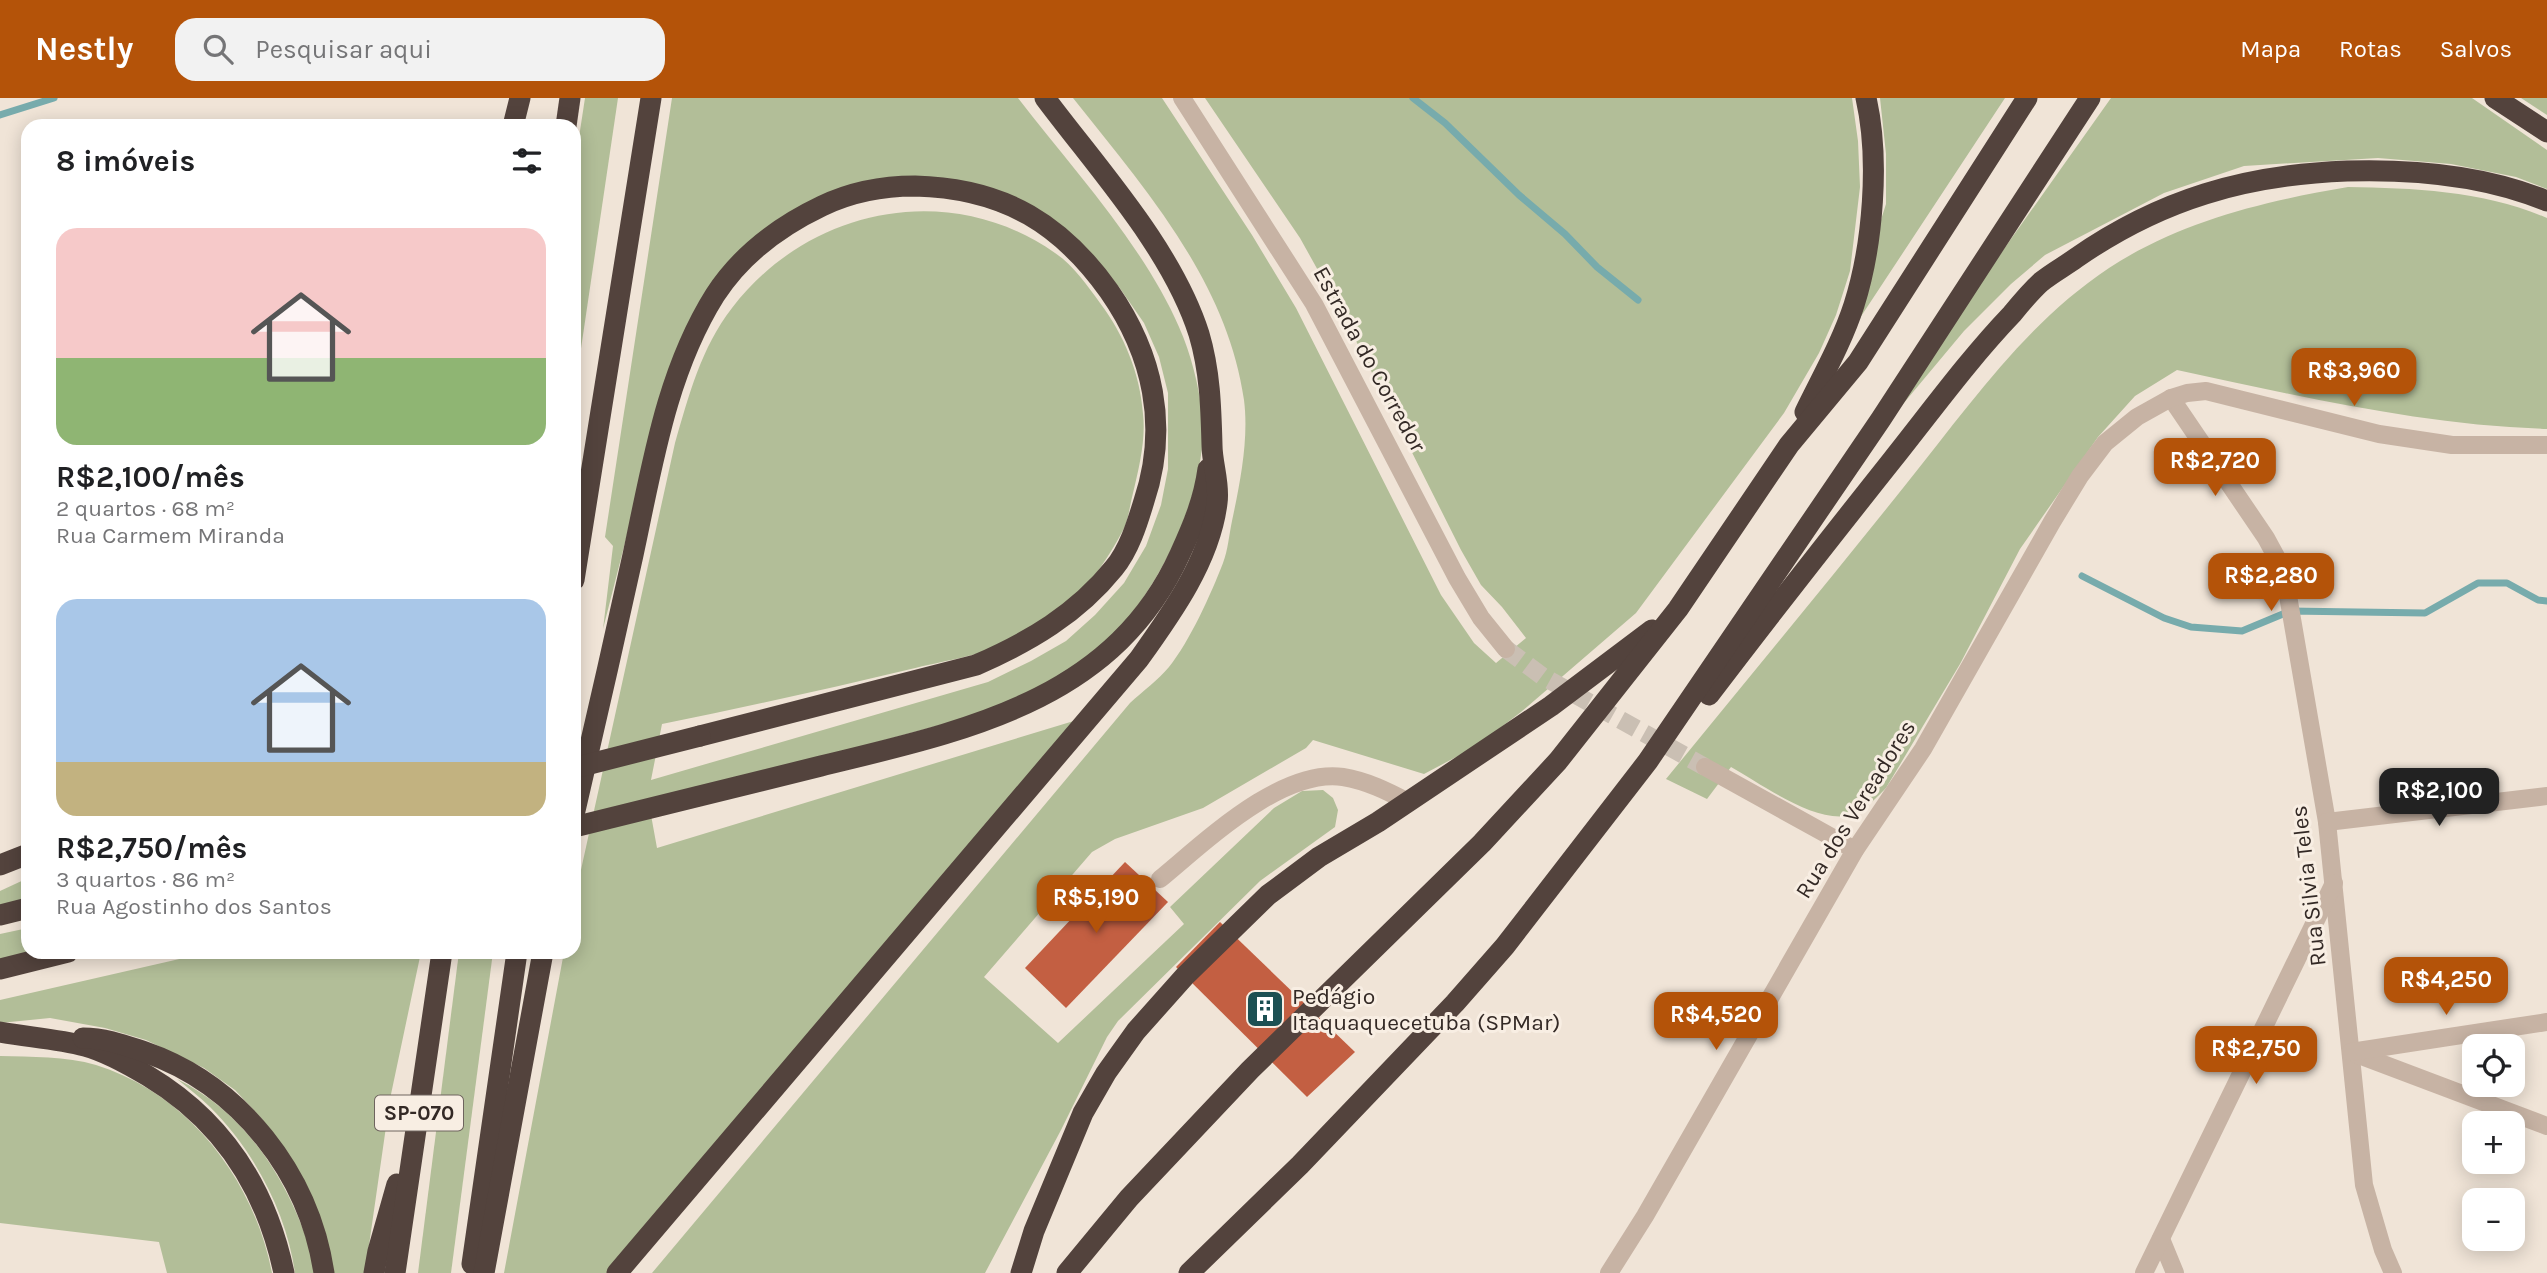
<!DOCTYPE html>
<html lang="pt">
<meta charset="utf-8">
<style>
body{margin:0;font-family:Karla,sans-serif;background:#f2f2f2;color:#202124;height:100vh;display:flex;flex-direction:column;font-size:26px;white-space:nowrap}
*{box-sizing:border-box;margin:0}
p{font-size:23px;color:#757577}
.icon{flex:none;width:38px;height:38px;fill:none;stroke:currentColor;stroke-width:2;stroke-linecap:round;stroke-linejoin:round}
.map{position:relative;flex:1;overflow:hidden}
.panel{position:absolute;left:21px;top:21px;width:560px;height:840px;display:flex;flex-direction:column;background:#fff;border-radius:21px;box-shadow:0 4px 18px #0003}
.panel>*{flex:none}
.buttons{position:absolute;left:2462px;top:936px;display:grid;gap:14px}
.buttons a{display:grid;place-items:center;width:63px;height:63px;border-radius:14px;background:#fff;box-shadow:0 4px 18px #0003;font-size:35px}
.price{position:absolute;translate:-50% -60px;padding:0 16px;border-radius:14px;background:#b45309;color:#fff;font-size:23px;line-height:46px;filter:drop-shadow(0 2px 4px #0008)}
.price::after{content:'';position:absolute;left:50%;top:42px;width:21px;height:16px;margin-left:-10px;background:inherit;clip-path:polygon(0 0,100% 0,50% 100%)}
.price.selected{background:#222;color:#fff}
ul{padding:0;list-style:none}
li{display:grid;align-content:center;gap:14px;height:371px;padding:0 35px}
li span{display:grid;place-items:center;height:217px;border-radius:21px;color:#555}
li>.icon{margin-inline-start:auto}
span .icon{width:126px;height:126px;fill:#fffc;stroke-width:1}
li b{font-size:30px}
h2{display:flex;justify-content:space-between;align-items:center;height:84px;padding:0 35px;font-size:30px}
header{display:flex;align-items:center;gap:42px;box-sizing:border-box;height:98px;padding:0 35px;background:#b45309;color:#fff}
header strong{font-size:33px}
nav{display:flex;gap:38px;margin-inline-start:auto;font-size:24px}
.search{width:490px;height:63px;background:#f2f2f2;display:flex;align-items:center;gap:18px;box-sizing:border-box;padding:0 24px;border-radius:21px;color:#757577;font-size:26px}
.map>svg:first-child{display:block}
.green{fill:#b2be98}
.lines{fill:none;stroke-linecap:round;stroke-linejoin:round}
.stream{stroke:#77abac;stroke-width:7}
.building{fill:#c35f42}
.minor-tunnel{stroke:#cabfb3;stroke-width:18;stroke-dasharray:18 9;stroke-linecap:butt}
.minor{stroke:#c7b3a4;stroke-width:18}
.highway{stroke:#53433d;stroke-width:21}
.highway-bridge{stroke:#53433d;stroke-width:21}
.labels{text-anchor:middle;stroke-width:6;stroke-linejoin:round;paint-order:stroke}
.shield{fill:#f8eee3;stroke:#6e645e;stroke-width:2}
.shield-label{font-size:21px;font-weight:bold;fill:#332925}
.street-label{font-size:23px;fill:#332925;stroke:#f8eee3}
.poi-label{font-size:23px;fill:#332925;stroke:#f8eee3;text-anchor:start}
</style>
<header>
<strong>Nestly</strong>
<div class="search"><svg class="icon" aria-label="search" viewBox="0 0 24 24"><circle cx="10" cy="10" r="6"/><path d="M15 15l6 6"/></svg>Pesquisar aqui</div>
<nav><a>Mapa</a><a>Rotas</a><a>Salvos</a></nav>
</header>
<div class="map">
<svg width="2547" height="1175" viewBox="0 0 2547 1175">
<rect width="100%" height="100%" fill="#f0e4d7"/>
<!-- green -->
<g class="green">
<polygon points="585,0 618,0 574,298 574,72"/>
<path d="M672,0H1018C1072,70 1144,148 1179,229C1191,256 1199,288 1202,316C1210,388 1160,492 1109,541C1065,582 1007,606 951,624L649,706L657,750L1077,622L608,1175H504L564,854H574L575,799L675,345C689,297 701,250 732,210C809,109 950,81 1055,155C1073,167 1087,187 1100,205C1124,237 1140,275 1143,316C1146,341 1139,370 1133,395C1130,406 1129,418 1125,428C1116,447 1095,481 1079,494C1067,504 1054,513 1041,522C1031,529 1020,540 1008,545C982,557 939,564 911,571C828,591 745,609 662,626L651,682L988,584L1031,563L1066,543L1095,517L1124,485L1146,448L1161,407L1168,371V295L1159,259L1144,225L1119,189L1095,161L1063,137L942,93L862,100L793,127L717,193L659,311L603,531L613,448L605,439Z"/>
<path d="M1073,0H1162L1252,137L1296,210L1441,497L1474,545L1496,565L1526,540L1502,509L1481,487L1461,452L1345,221L1300,140L1205,0H1852L1858,43L1860,89L1850,173L1836,217L1819,255L1784,315L1636,515L1521,614L1475,649L1424,676L1313,642L1306,650L1203,710L1115,741L1092,754L984,879L1058,945L1184,826L1170,809L1274,710L1302,693L1323,692L1333,700L1338,712L1335,729L1260,783L1118,923L1107,939L1061,1032L985,1175H652L1130,605C1143,593 1158,582 1169,569C1190,543 1211,496 1223,465C1228,452 1229,437 1232,423C1240,385 1249,341 1244,302C1227,183 1145,91 1073,0Z"/>
<polygon points="1880,0 2005,0 1854,229 1873,147 1886,106 1886,56"/>
<polygon points="2111,0 2472,0 2547,52 2547,91 2516,79 2451,66 2378,60 2244,68 2164,95 2045,157 2011,186 1964,233 1893,318 1950,227"/>
<polygon points="2521,0 2547,0 2547,17"/>
<path d="M2348,89C2414,90 2485,93 2547,120V331C2422,327 2299,298 2177,272L2135,298L2098,339L2020,451L1960,566L1886,690C1876,700 1862,716 1846,718C1812,723 1761,686 1731,669L1707,701L1666,681C1747,582 1828,484 1907,385C1969,308 2026,225 2109,170C2181,123 2265,103 2348,89Z"/>
<polygon points="28,780 28,803 0,810 0,793"/>
<polygon points="28,830 28,854 0,866 0,836"/>
<polygon points="210,854 421,854 390,1001 365,1175 334,1175 287,1057 263,1022 235,992 204,970 146,942 105,930 50,920 0,925 0,902"/>
<polygon points="459,854 493,854 451,1175 418,1175"/>
<path d="M0,958C31,959 66,958 96,967C189,996 254,1082 272,1175H167L159,1144L0,1125Z"/>
<path d="M177,981C253,1019 296,1095 317,1175H295C287,1115 253,1051 210,1009C200,999 188,990 177,981Z"/>
</g>
<g class="lines">
<!-- stream -->
<g class="stream">
<polyline points="1413,0 1445,25 1519,97 1565,136 1597,169 1638,202"/>
<polyline points="0,17 54,0"/>
<polyline points="2082,478 2164,520 2191,529 2242,533 2290,513 2425,515 2478,485 2507,485 2538,502 2547,503"/>
</g>
</g>
<!-- building -->
<g class="building">
<polygon points="1125,764 1168,804 1066,910 1025,870"/>
<polygon points="1220,824 1355,954 1307,999 1176,869"/>
</g>
<g class="lines">
<!-- minor-tunnel -->
<polyline class="minor-tunnel" points="1506,551 1542,578 1705,669"/>
<!-- minor -->
<g class="minor">
<polyline points="1182,0 1314,206 1457,480 1481,520 1506,551"/>
<polyline points="2171,300 2266,440 2279,464 2286,486 2327,724 2364,1087 2383,1152 2393,1175"/>
<polyline points="1705,669 1855,752"/>
<polyline points="2327,724 2547,698"/>
<path d="M1160,781C1205,744 1281,670 1343,679C1367,683 1387,693 1408,704"/>
<polyline points="2351,954 2547,1028"/>
<polyline points="2351,954 2547,924"/>
<polyline points="2161,1141 2175,1175"/>
<polyline points="1609,1175 1645,1118 1855,752 1923,651 2052,424 2080,378 2105,345 2137,319 2171,300 2187,295 2206,293 2379,336 2452,347 2547,347"/>
<polyline points="2144,1175 2334,785"/>
</g>
<!-- highway -->
<g class="highway">
<polyline points="2495,0 2547,34"/>
<polyline points="513,28 520,0"/>
<polyline points="566,28 570,0"/>
<path d="M1805,314C1822,279 1842,244 1854,207C1873,147 1880,61 1866,0"/>
<polyline points="574,482 651,0"/>
<path d="M1709,597C1769,518 1831,439 1893,361C1932,312 1969,261 2012,216C2021,205 2030,194 2041,184C2052,175 2065,168 2076,160C2161,101 2245,77 2347,73C2415,71 2484,77 2547,103"/>
<path d="M574,717C594,630 614,544 633,457C652,369 666,275 715,197C741,157 780,128 822,108C851,94 883,88 915,88C955,89 994,97 1029,117C1062,136 1087,162 1109,193C1153,256 1169,328 1144,403C1137,426 1129,452 1114,470C1077,516 1029,544 976,567L700,638"/>
<path d="M574,729C656,709 739,688 821,668C963,633 1113,604 1180,456C1193,428 1204,401 1208,371"/>
<polyline points="0,767 28,756"/>
<polyline points="0,817 28,810"/>
<polyline points="0,871 68,854"/>
<path d="M0,934C28,939 58,941 85,948C107,954 128,966 148,978C223,1023 266,1090 284,1175"/>
<path d="M83,940C106,940 124,947 145,954C240,987 309,1076 324,1175"/>
<polyline points="472,1166 517,854"/>
<polyline points="374,1175 378,1153 397,1086"/>
<polyline points="395,1175 442,854"/>
<polyline points="484,1175 543,854"/>
<path d="M617,1175L1139,561C1172,515 1210,462 1217,405C1220,386 1212,366 1212,347C1211,309 1210,273 1199,236C1172,151 1098,71 1045,0"/>
<polyline points="1021,1175 1034,1133 1083,1015 1106,975 1136,933 1185,878 1268,797 1319,759 1378,724 1551,608 1652,532"/>
<polyline points="1067,1175 1129,1100 1250,972 1482,745 1558,663 1678,511 1789,347 1858,264 2027,0"/>
<polyline points="1189,1175 1300,1067 1455,905 1505,848 1648,663 1881,321 2090,0"/>
</g>
<!-- highway-bridge -->
<polyline class="highway-bridge" points="574,670 700,638"/>
</g>
<!-- icons -->
<defs>
<symbol id="building-square" viewBox="-11 -11 22 22"><rect x="-9" y="-9" width="18" height="18" rx="4" fill="#1c5053" stroke="#f8eee3"/><path d="M-4-6H4V6H1V3H-1V6H-4ZM-2.5-4.3h1.7v1.8h-1.7ZM.8-4.3h1.7v1.8H.8ZM-2.5-1h1.7V.8h-1.7ZM.8-1h1.7V.8H.8Z" fill="#fff"/></symbol>
</defs>
<g fill-rule="evenodd">
<use href="#building-square" x="1243" y="889" width="44" height="44"/>
</g>
<g class="labels">
<!-- shield labels -->
<rect class="shield" x="375" y="997.5" width="88" height="35" rx="5"/>
<g class="shield-label">
<text x="419" y="1022">SP-070</text>
</g>
<!-- street labels -->
<g class="street-label">
<text transform="translate(1370 261) rotate(61)" y="8">Estrada do Corredor</text>
<text transform="translate(1855 711) rotate(-58)" y="8">Rua dos Vereadores</text>
<text transform="translate(2308 788) rotate(-97)" y="8">Rua Silvia Teles</text>
</g>
<!-- poi labels -->
<g class="poi-label">
<text x="1292" y="906">Pedágio<tspan x="1292" dy="26">Itaquaquecetuba (SPMar)</tspan></text>
</g>
</g>
</svg>
<div class="buttons">
<a><svg class="icon" aria-label="locate" viewBox="0 0 24 24"><circle cx="12" cy="12" r="6"/><path d="M12 2v4M12 18v4M2 12h4M18 12h4"/></svg></a>
<a>+</a>
<a>−</a>
</div>
<b class="price" style="left:2354px;top:310px">R$3,960</b>
<b class="price" style="left:2215px;top:400px">R$2,720</b>
<b class="price" style="left:2271px;top:515px">R$2,280</b>
<b class="price selected" style="left:2439px;top:730px">R$2,100</b>
<b class="price" style="left:1096px;top:837px">R$5,190</b>
<b class="price" style="left:2446px;top:919px">R$4,250</b>
<b class="price" style="left:1716px;top:954px">R$4,520</b>
<b class="price" style="left:2256px;top:988px">R$2,750</b>
<section class="panel">
<h2>8 imóveis<svg class="icon" aria-label="filters" viewBox="0 0 24 24"><path d="M4 7h16M4 17h16"/><circle cx="9" cy="7" r="2"/><circle cx="15" cy="17" r="2"/></svg></h2>
<ul>
<li><span style="background:linear-gradient(#f6c9c9 60%,#8fb573 0)"><svg class="icon" aria-label="home" viewBox="0 0 24 24"><path d="M3 11l9-7 9 7M6 9v11h12V9"/></svg></span><div><b>R$2,100/mês</b><p>2 quartos · 68 m²</p><p>Rua Carmem Miranda</p></div></li>
<li><span style="background:linear-gradient(#a9c7e8 75%,#c2b280 0)"><svg class="icon" aria-label="home" viewBox="0 0 24 24"><path d="M3 11l9-7 9 7M6 9v11h12V9"/></svg></span><div><b>R$2,750/mês</b><p>3 quartos · 86 m²</p><p>Rua Agostinho dos Santos</p></div></li>
</ul>
</section>
</div>
